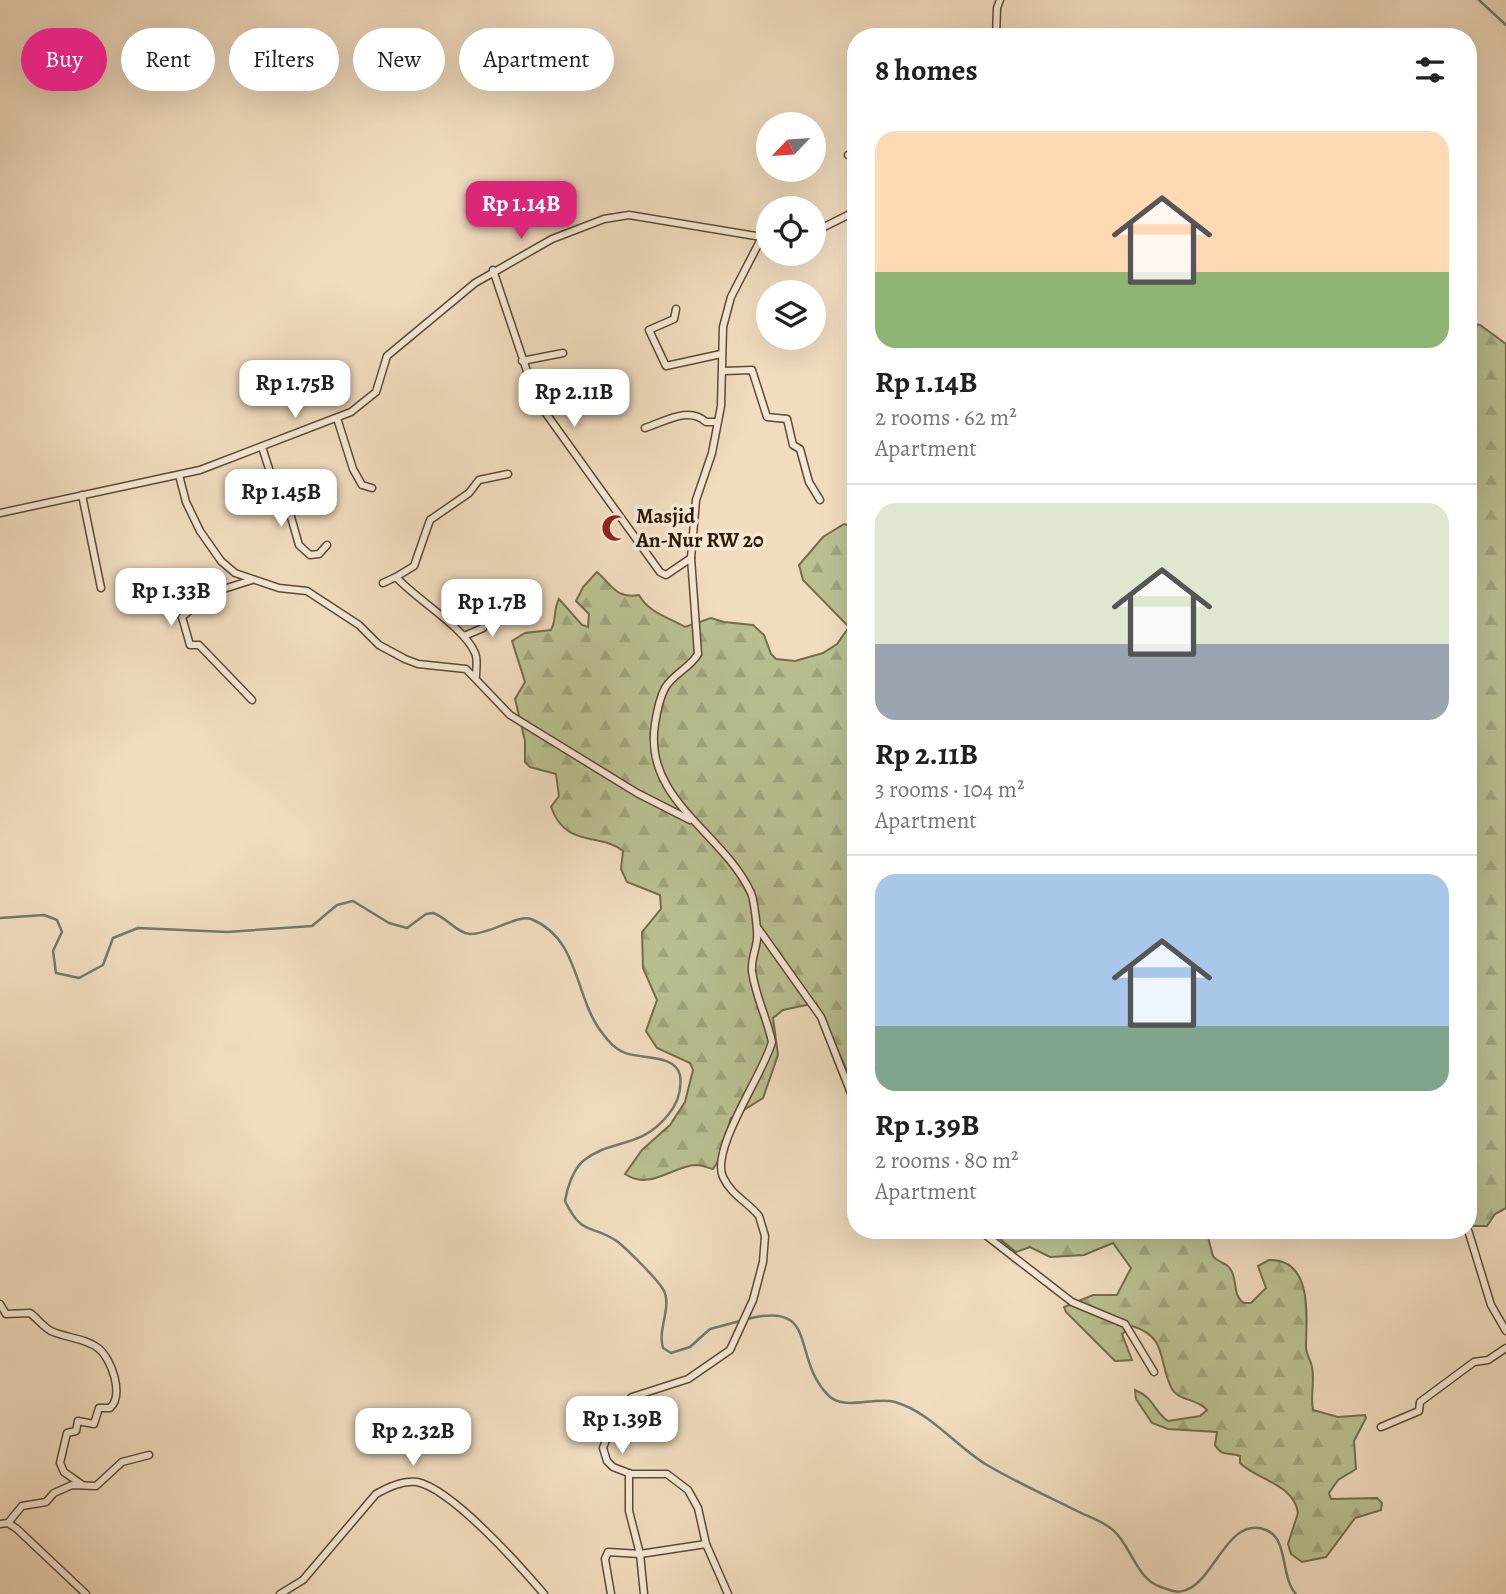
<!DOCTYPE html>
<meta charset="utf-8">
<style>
body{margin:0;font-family:Alegreya,serif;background:#f2f2f2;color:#202124;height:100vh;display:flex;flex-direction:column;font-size:26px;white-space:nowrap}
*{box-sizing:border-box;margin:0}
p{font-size:23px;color:#757577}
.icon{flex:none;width:38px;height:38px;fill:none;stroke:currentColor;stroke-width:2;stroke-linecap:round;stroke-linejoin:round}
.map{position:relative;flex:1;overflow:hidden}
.side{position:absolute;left:847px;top:28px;width:630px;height:1211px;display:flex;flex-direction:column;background:#fff;border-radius:28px;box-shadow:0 7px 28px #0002}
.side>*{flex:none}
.banner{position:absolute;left:21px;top:28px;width:665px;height:63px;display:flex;gap:14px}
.needle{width:46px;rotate:245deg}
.fabs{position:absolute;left:756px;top:112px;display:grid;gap:14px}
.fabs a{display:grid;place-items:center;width:70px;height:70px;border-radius:50%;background:#fff;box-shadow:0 7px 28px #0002;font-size:35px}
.price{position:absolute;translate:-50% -60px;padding:0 16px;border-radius:14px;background:#fff;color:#222;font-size:23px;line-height:46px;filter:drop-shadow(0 2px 4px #0008)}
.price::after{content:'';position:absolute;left:50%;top:42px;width:21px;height:16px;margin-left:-10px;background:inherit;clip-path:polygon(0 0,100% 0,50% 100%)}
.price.selected{background:#db2777;color:#fff}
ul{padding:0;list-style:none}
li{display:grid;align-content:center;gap:14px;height:371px;padding:0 28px}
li+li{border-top:2px solid #e0e0e0}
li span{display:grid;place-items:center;height:217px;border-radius:21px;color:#555}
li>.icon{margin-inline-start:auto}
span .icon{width:126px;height:126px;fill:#fffc;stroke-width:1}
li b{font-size:30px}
h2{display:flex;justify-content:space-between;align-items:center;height:84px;padding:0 28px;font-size:30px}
.chip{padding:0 24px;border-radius:32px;background:#fff;box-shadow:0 7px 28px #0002;font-size:24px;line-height:63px}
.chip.selected{background:#db2777;color:#fff}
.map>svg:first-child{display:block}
.forest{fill:url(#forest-firs);stroke:#736d4a;stroke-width:2}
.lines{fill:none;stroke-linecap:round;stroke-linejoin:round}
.stream{stroke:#6f7b6d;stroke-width:2.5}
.minor-casing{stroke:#5d4a32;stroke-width:9}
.minor{stroke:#f6e8d5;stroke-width:6}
.labels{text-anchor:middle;stroke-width:7;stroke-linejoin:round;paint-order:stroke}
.poi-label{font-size:21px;font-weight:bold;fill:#2c1a03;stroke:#f6e8d5;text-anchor:start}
</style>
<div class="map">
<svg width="1506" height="1594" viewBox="0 0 1506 1594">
<defs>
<pattern id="forest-firs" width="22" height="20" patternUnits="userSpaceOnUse" patternTransform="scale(1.75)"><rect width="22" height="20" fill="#bac092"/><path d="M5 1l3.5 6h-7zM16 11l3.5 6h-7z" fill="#a0a47c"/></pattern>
</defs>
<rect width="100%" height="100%" fill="#f1dcbf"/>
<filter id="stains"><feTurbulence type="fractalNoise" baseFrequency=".00286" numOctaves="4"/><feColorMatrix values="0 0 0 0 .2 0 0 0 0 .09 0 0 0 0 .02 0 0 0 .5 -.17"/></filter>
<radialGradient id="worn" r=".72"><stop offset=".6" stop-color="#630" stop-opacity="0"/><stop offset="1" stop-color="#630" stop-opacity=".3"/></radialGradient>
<!-- forest -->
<g class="forest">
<polygon points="1468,323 1480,325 1506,344 1506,1208 1495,1214 1487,1226 1468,1226"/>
<path d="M844,524L856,528V1072L848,1073L816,1003L783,1010L773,1018L778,1055L763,1098L731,1118L720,1158L713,1169C708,1168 702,1165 696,1165C672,1166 650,1191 625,1174L642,1150L670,1125L685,1102L693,1070L690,1063L657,1048L646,1031L657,1000L643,968L642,932L661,909L660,895L627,882L621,869L623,851C600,832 566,849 551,807L559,796L556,774L530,767L525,762V741L515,699L525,682L512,641L525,633L551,630C557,619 553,609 559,599L582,625L588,627L589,614L576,601L583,587L597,572C613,586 616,599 639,595C649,613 668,617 685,627L711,618L724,622L753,625L764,635L771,654L776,659L795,661L823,653L837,644L849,627L803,580L799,565L823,537Z"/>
<path d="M989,1230H1136L1169,1236L1181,1230H1206L1213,1256C1218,1263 1227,1262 1231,1270C1238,1282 1232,1295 1244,1303H1251L1266,1288L1258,1266L1269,1260C1314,1259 1306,1318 1306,1347C1306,1355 1311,1360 1312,1367C1315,1382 1310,1396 1313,1410L1338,1417L1365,1415L1366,1418L1354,1441L1356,1469L1338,1480L1329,1493L1331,1499L1377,1498L1382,1503L1381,1510L1355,1518L1326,1557L1302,1562L1291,1554L1288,1544L1298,1513C1294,1484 1257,1480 1240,1463V1456C1229,1452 1222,1457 1215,1445L1217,1432L1168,1429L1152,1423L1136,1399L1135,1390C1155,1398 1153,1411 1168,1421L1200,1416L1207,1410C1197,1398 1177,1401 1171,1387C1158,1361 1168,1337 1132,1326L1122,1334L1132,1360L1115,1361L1066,1312L1064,1307L1093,1295H1117L1131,1268L1113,1243L1084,1255L1050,1257L1030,1247L1016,1252Z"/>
</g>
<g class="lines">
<!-- stream -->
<g class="stream">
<polyline points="1479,0 1506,25"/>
<path d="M0,918L44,915L57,920L62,932L53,951L56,973L79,978L103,965L113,938L138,928L227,932L312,926L337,905L353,901L389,923L407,928L426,914L433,913C446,917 457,933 470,934C488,935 519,914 531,919C581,939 574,999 603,1034C608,1041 616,1049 623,1052C639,1060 674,1053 680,1075C682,1090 678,1103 668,1115C640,1150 611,1138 583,1161C573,1170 567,1188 565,1201C583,1238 591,1223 618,1242C629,1251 656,1278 663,1289C673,1306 657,1329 663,1348L671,1353L690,1347L710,1329L740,1321"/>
<path d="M747,1319C821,1300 790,1358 829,1396C845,1411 875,1396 895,1402C932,1413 955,1446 987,1465C1016,1482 1047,1496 1077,1511C1089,1517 1105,1522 1114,1531C1131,1546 1137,1580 1161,1587C1169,1590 1178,1594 1186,1590C1215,1580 1228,1515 1266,1530C1289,1539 1280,1577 1296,1594"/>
</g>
<defs>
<g id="minor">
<polyline points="996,37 997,8 1000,0"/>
<polyline points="848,155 856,152"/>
<polyline points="814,232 856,211"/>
<polyline points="493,270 537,401 660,572 666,575 691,558"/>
<polyline points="676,309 674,319 649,330 666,366 721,354"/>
<polyline points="522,361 563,353"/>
<polyline points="724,371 752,370 767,417 787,419 793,445 800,449 809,482 820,500"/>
<polyline points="337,418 353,469 362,485 372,488"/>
<path d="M645,428C666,421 689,406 706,422H717"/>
<polyline points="262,447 271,475 287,503 299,545 310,555 319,554 327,545"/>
<polyline points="179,475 186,502 200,531 221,561 235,573 279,588 307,591 359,625 379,645 405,659 418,664 466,669 510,715 637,793 690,820"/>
<polyline points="82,495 101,588"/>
<polyline points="0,513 200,470 351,412 376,392 387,356 475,283 552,239 604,219 629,215 768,238"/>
<polyline points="383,583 396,577"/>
<polyline points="464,636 483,628 486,619 509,613"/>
<path d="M476,676C476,670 478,659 475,653C465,628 417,600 396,577L414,566L430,520L469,493L479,480L508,474"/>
<polyline points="252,700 199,645 190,645 182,617 188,612 189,600 252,580"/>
<polyline points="757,927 821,1017 856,1106"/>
<polyline points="979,1230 1072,1302 1125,1324 1154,1372"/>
<polyline points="1468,1230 1491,1305 1506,1331"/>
<path d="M0,1304L6,1314L30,1313C37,1318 43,1327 51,1331C66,1338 85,1338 98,1348C112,1359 124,1395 110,1408H99L94,1424L78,1421L76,1431L67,1433L60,1463L64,1472L81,1484"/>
<polyline points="1381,1427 1419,1411 1420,1402 1474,1362 1488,1360 1506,1348"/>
<polyline points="629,1473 629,1511 640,1554 644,1594"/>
<polyline points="8,1523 22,1506 46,1502 54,1493 72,1485 96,1486 122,1462 149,1455"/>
<polyline points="0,1524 8,1523 17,1529 86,1594"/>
<path d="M280,1594L303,1580L376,1494C388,1487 403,1480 417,1482C452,1489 520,1566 544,1594"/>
<polyline points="611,1594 605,1559 608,1552 640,1554 706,1544"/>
<path d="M728,1594L706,1544L698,1508L688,1490L667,1474H631L613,1467L607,1461L603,1448L615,1417L632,1397L688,1379L730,1350L753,1300L763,1262L765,1236L759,1216C747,1201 732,1196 723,1177C710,1149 764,1073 772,1042C767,1018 755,995 752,971C751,959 756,950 757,939C758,932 754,899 751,893C723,832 643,800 655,724C657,711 659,699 665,688C673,674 690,668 698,654L691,558L696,500L712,453L721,406L723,327L731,297L762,237"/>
</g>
</defs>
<!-- minor casing -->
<use href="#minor" class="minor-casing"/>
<!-- minor -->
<use href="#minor" class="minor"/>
</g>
<!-- icons -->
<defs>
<symbol id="mosque-bare" viewBox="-9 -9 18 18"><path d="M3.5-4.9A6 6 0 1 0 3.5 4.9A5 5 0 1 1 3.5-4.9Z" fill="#8f2418" stroke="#f6e8d5" stroke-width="2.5" paint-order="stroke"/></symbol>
</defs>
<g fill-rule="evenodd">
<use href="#mosque-bare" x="596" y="509" width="38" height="38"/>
</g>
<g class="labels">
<!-- poi labels -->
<g class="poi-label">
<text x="636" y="523">Masjid<tspan x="636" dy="24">An-Nur RW 20</tspan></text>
</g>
</g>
<rect width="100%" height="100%" filter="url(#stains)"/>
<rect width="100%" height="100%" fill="url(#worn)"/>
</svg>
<div class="fabs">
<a><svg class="needle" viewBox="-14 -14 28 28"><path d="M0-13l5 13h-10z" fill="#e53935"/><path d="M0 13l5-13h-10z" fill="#757577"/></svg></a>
<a><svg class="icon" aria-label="locate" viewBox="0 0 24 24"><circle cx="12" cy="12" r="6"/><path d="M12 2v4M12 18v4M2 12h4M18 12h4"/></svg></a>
<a><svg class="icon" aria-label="layers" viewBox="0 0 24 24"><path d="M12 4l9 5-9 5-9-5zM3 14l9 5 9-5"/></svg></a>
</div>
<b class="price selected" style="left:521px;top:241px">Rp 1.14B</b>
<b class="price" style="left:295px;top:420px">Rp 1.75B</b>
<b class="price" style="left:574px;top:429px">Rp 2.11B</b>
<b class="price" style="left:281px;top:529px">Rp 1.45B</b>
<b class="price" style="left:171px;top:628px">Rp 1.33B</b>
<b class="price" style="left:492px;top:639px">Rp 1.7B</b>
<b class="price" style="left:622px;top:1456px">Rp 1.39B</b>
<b class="price" style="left:413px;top:1468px">Rp 2.32B</b>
<div class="banner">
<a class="chip selected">Buy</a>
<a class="chip">Rent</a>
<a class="chip">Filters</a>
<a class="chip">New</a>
<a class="chip">Apartment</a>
</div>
<section class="side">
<h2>8 homes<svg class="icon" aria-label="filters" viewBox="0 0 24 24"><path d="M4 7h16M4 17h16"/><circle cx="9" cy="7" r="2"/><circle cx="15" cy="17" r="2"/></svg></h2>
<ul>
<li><span style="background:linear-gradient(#ffd9b3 65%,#8fb573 0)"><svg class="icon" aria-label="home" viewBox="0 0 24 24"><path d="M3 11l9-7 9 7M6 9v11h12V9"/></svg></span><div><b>Rp 1.14B</b><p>2 rooms · 62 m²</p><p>Apartment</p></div></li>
<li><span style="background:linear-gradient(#dfe7d0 65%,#9aa5b1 0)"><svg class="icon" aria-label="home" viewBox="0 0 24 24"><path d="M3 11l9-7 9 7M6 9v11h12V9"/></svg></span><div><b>Rp 2.11B</b><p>3 rooms · 104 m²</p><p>Apartment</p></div></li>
<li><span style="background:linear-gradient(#a9c7e8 70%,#7fa58c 0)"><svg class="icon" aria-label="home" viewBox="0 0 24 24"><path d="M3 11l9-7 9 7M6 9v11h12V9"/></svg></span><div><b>Rp 1.39B</b><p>2 rooms · 80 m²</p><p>Apartment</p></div></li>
</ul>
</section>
</div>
